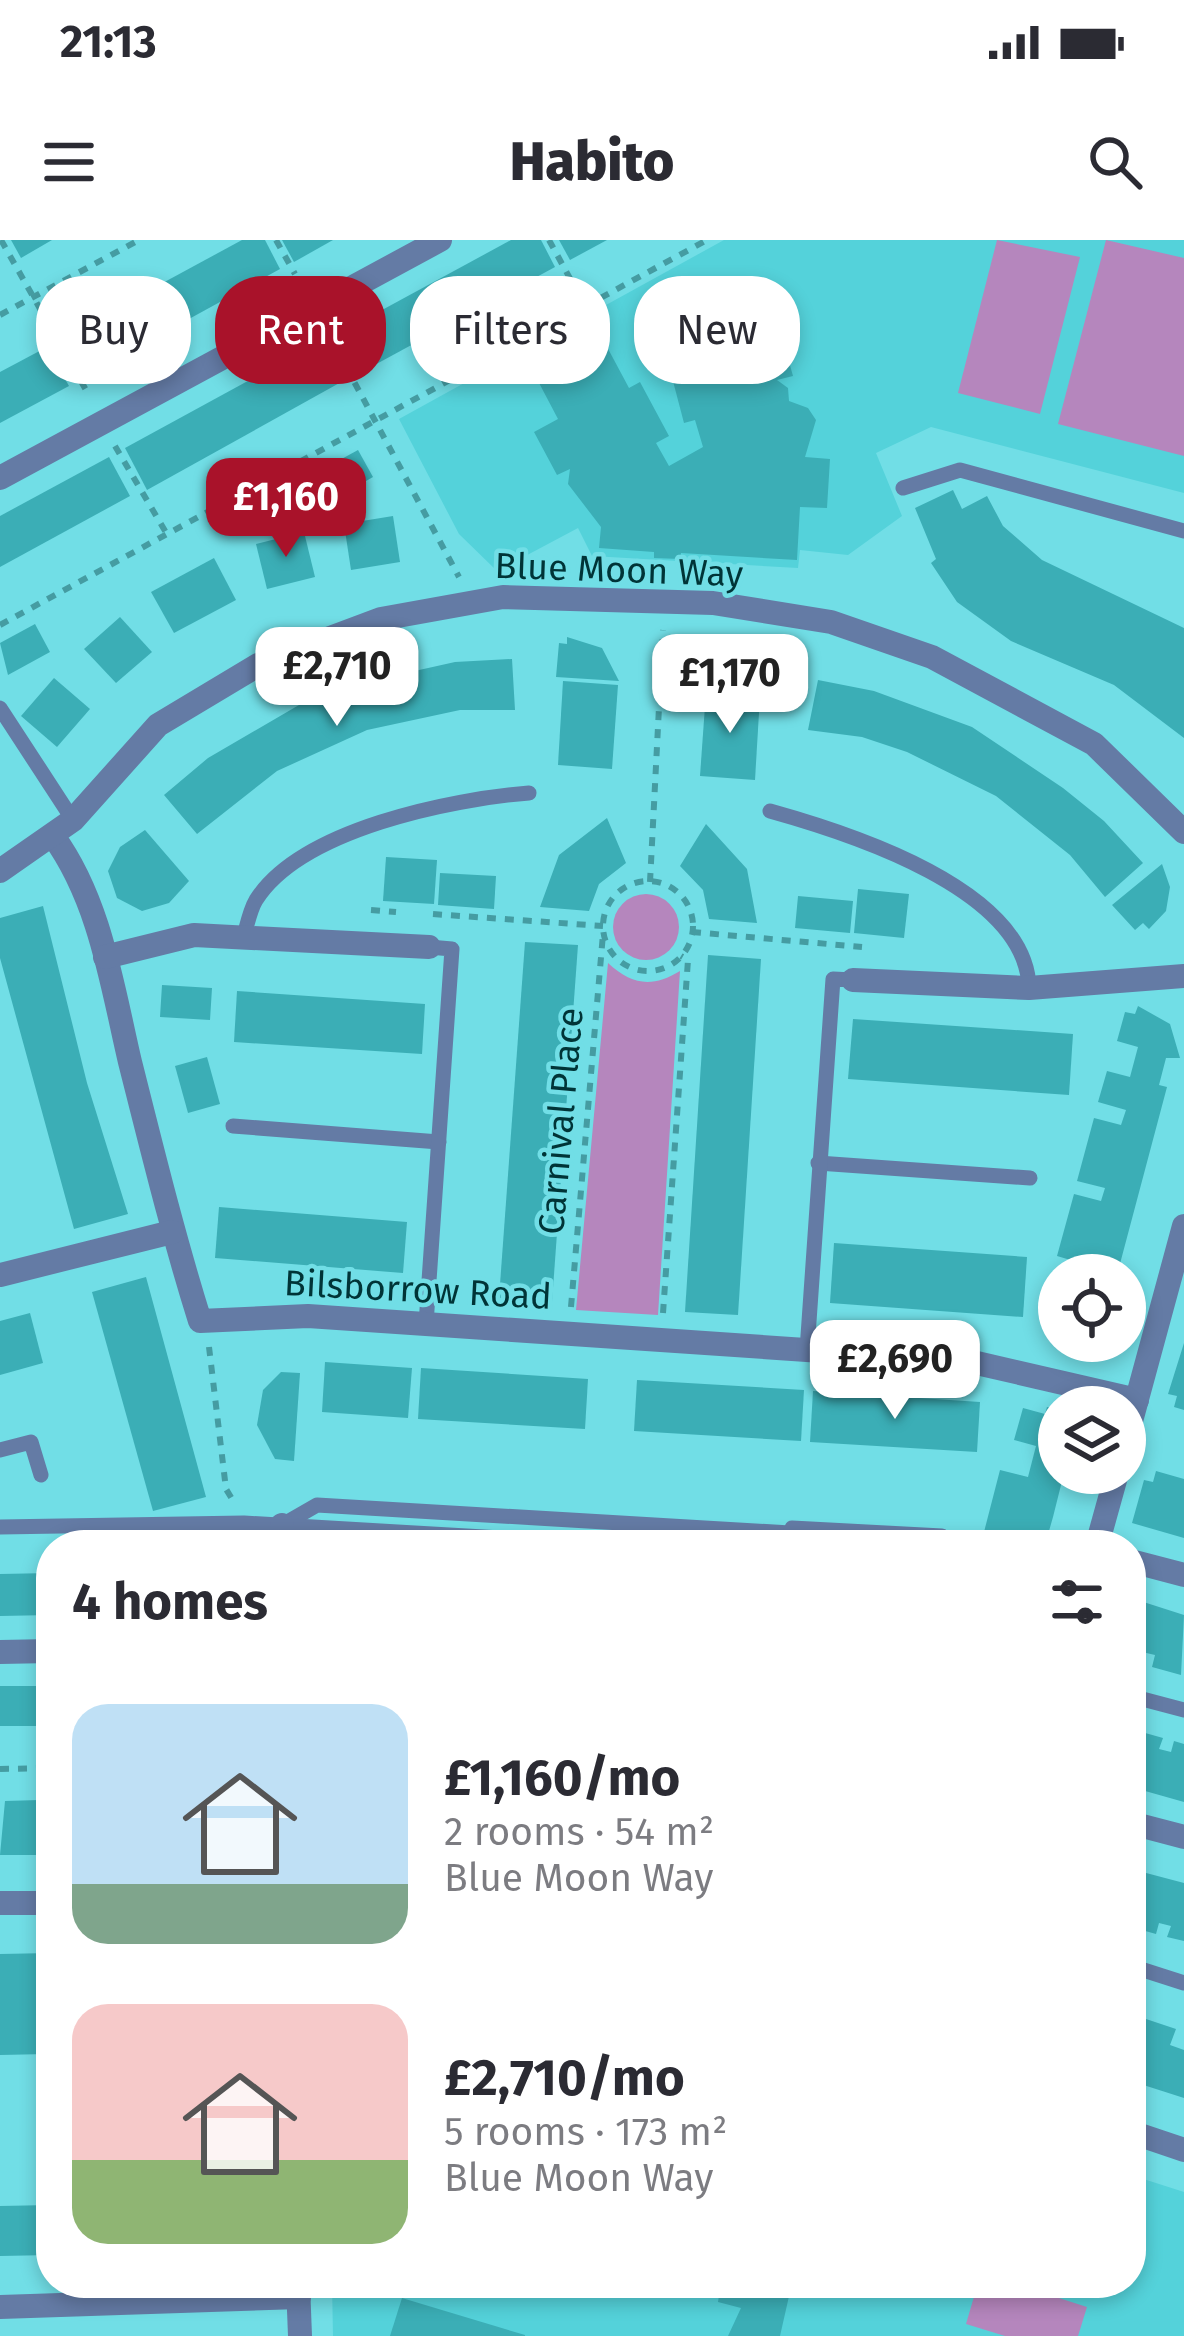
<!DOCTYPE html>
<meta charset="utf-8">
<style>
body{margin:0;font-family:"Fira Sans",sans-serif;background:#f2f2f3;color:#2b2b33;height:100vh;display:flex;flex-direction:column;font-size:45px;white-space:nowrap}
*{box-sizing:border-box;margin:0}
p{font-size:39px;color:#7c7c81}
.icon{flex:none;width:66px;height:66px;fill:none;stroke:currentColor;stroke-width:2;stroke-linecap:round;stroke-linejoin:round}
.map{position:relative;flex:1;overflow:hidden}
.sheet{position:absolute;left:36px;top:1290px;width:1110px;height:768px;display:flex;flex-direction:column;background:#fff;border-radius:48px;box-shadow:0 6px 18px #0003}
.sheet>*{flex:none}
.banner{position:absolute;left:36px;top:36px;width:1113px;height:108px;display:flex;gap:24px}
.controls{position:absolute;left:1038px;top:1014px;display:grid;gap:24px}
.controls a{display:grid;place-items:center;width:108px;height:108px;border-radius:50%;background:#fff;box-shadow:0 6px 18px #0003;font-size:60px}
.price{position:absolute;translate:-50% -102px;padding:0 27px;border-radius:24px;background:#fff;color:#222;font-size:39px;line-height:78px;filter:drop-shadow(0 3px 6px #0008)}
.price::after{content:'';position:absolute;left:50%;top:72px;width:36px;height:27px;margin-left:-18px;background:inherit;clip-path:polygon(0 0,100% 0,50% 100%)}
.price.active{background:#a9122a;color:#fff}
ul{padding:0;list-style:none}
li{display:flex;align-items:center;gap:36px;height:300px;padding:0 36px}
li span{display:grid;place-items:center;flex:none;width:336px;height:240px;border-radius:36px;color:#555}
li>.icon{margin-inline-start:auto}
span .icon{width:144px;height:144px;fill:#fffc;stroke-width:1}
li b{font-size:51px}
h2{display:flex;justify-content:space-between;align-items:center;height:144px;padding:0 36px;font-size:51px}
.pill{padding:0 42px;border-radius:48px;background:#fff;box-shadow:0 6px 18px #0003;font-size:42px;line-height:108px}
.pill.active{background:#a9122a;color:#fff}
.status{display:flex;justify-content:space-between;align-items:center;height:84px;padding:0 60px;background:#fff;direction:ltr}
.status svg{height:33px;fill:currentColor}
header{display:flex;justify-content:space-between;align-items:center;height:156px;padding:0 36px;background:#fff;font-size:54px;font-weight:800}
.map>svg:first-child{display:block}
.built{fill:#54d2da}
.green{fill:#b586bd}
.building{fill:#3baeb6}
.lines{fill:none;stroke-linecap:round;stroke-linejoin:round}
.path{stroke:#459ca2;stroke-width:6;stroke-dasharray:9 9;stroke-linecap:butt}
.service{stroke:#647ba5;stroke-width:15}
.minor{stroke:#647ba5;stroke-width:24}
.labels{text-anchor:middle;stroke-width:9;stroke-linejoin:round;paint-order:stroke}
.street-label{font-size:36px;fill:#003437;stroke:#71dee6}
</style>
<div class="status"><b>21:13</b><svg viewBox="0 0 49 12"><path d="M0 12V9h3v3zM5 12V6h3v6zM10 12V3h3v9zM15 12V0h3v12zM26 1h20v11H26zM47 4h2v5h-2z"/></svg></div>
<header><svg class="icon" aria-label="menu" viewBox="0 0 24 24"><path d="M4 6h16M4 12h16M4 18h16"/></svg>Habito<svg class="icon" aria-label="search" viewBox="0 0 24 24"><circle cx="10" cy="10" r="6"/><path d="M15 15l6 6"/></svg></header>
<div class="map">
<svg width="1184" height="2096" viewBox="0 0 1184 2096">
<rect width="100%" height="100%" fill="#71dee6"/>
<!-- built -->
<g class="built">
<polygon points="724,0 1184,0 1184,253 931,187 876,213 902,276 848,315 800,310 798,328 592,316 578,288 497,331 459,294 399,179"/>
<polygon points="1131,1935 1184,1952 1184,2096 333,2096 332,2043 1131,2043"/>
</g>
<!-- green -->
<g class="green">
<polygon points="997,0 1080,17 1040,174 958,153"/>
<polygon points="1106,0 1184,18 1184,216 1058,184"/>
<circle cx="646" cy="687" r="33"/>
<path d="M608,723C632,745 652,748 680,731L658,1075L576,1070Z"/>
<polygon points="978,2043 1012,2043 1087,2067 1078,2096 1005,2096 966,2084"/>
</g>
<!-- building -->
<g class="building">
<polygon points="11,0 52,0 21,18"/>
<polygon points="242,0 265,0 280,29 85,136 63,97"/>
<polygon points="282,0 333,0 294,22"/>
<polygon points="511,0 541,0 555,27 358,134 336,95"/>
<polygon points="559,0 607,0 570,20"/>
<polygon points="754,50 765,90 779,86 793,136 777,140 788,148 789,161 808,168 816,180 805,217 830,219 827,268 800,267 797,320 681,313 680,319 654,318 654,312 599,308 601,287 568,244 570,229 557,235 534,192 558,179 538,141 606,105 629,148 640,142 669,196 656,203 669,226 703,207 695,180 684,183 669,126 682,123 669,73"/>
<polygon points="321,101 343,141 147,250 125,208"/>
<polygon points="47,107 69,146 0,183 0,132"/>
<polygon points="358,210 373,237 331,261 316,233"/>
<polygon points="109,217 130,256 0,327 0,276"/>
<polygon points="953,250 962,269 987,256 1003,286 1042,320 1184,388 1184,498 1114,445 1011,401 957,362 931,323 936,319 915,268"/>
<polygon points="393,276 400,322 351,330 344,284"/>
<polygon points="304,292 315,337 267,349 256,304"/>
<polygon points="214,318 236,360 174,393 151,352"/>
<polygon points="120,377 152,412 116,443 84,409"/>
<polygon points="35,384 50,412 8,435 0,403"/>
<polygon points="567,397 602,408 619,441 556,437 559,403 567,404"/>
<polygon points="762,411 762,418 770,419 768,452 706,448 727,417"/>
<polygon points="512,419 515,470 460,470 367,490 277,531 197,594 164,555 208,518 299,465 352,445 455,422"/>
<polygon points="54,438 90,469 57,507 21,476"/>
<polygon points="818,440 874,451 972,487 1063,548 1104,581 1143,623 1105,657 1070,615 996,556 907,512 862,497 808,490"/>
<polygon points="563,441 618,445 612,529 558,525"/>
<polygon points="706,452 760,456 755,540 700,536"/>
<polygon points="607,578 626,623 599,644 589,671 540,667 559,615"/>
<polygon points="706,584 747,629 757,683 709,679 703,650 680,626"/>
<polygon points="145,590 189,641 169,663 142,671 117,658 108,631 120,607"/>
<polygon points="386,617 437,620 434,664 383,661"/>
<polygon points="1162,624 1170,647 1166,671 1149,689 1143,683 1135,690 1112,665"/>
<polygon points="440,633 496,636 494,669 438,665"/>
<polygon points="858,649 909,654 904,698 854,693"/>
<polygon points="798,656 853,661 850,693 795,688"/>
<polygon points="43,666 87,843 128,974 74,989 0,718 0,678"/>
<polygon points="525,702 578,705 552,1062 499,1058"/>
<polygon points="708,715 761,719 738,1075 685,1072"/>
<polygon points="162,745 212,748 210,780 160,777"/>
<polygon points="237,751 425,764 422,814 234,802"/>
<polygon points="1138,766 1170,784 1180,818 1166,818 1159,845 1167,847 1117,1035 1081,1035 1084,1024 1057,1016 1074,954 1101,961 1105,948 1077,941 1094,878 1121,885 1126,870 1098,862 1107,831 1130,837 1138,807 1117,801 1125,772 1135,774"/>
<polygon points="853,779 1073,794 1069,855 848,839"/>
<polygon points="207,817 220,864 188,873 175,826"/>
<polygon points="219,967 407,982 403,1033 215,1018"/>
<polygon points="834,1003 1027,1017 1023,1077 830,1063"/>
<polygon points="146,1037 206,1257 153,1271 92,1052"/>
<polygon points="30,1073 43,1123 0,1135 0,1081"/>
<polygon points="1184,1103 1184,1170 1174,1167 1177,1156 1168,1154"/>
<polygon points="325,1122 412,1128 408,1178 322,1172"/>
<polygon points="421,1128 588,1139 585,1189 418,1179"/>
<polygon points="281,1132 300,1133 294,1221 275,1219 257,1185 263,1150"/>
<polygon points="637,1140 804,1150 801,1201 634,1191"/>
<polygon points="813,1151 980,1162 977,1212 810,1202"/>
<polygon points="1047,1167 1059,1170 1059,1233 1064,1233 1053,1277 1045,1305 1010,1305 1011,1299 984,1292 1000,1230 1028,1237 1036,1206 1014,1200 1023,1168 1045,1174"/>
<polygon points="1156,1231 1184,1239 1184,1298 1132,1283 1144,1240 1153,1242"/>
<polygon points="51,1333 51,1375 0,1376 0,1334"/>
<polygon points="1131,1358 1184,1375 1181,1435 1152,1427 1155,1415 1138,1411 1131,1421"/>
<rect x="0" y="1446" width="51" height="40"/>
<polygon points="1131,1489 1163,1498 1159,1509 1171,1512 1174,1501 1184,1504 1184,1562 1131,1547"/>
<polygon points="40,1560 40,1573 51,1573 51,1615 0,1615 5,1561"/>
<polygon points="1131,1629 1184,1643 1184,1701 1167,1697 1171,1686 1159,1683 1156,1694 1131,1687"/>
<polygon points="51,1713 47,1814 0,1815 0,1714"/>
<polygon points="1146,1779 1176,1789 1170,1805 1184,1810 1184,1858 1131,1841 1131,1792 1141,1796"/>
<polygon points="51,1965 51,2015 0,2016 0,1966"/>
<polygon points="721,2043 792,2043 780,2096 728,2096 741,2068 718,2062"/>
<polygon points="402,2058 525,2095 525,2096 390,2096"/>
</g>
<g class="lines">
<!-- path -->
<g class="path">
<polyline points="1,0 86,150"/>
<polyline points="276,0 295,34"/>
<polyline points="549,0 585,66"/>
<polyline points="0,75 139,0"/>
<polyline points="329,95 459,337"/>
<polyline points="115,206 168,296"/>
<polyline points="0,385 707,0"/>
<circle cx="648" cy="686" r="45"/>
<polyline points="650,642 663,390"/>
<polyline points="371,670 396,672"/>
<polyline points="433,674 603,686"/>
<polyline points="692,692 862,707"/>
<polyline points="571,1067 603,694"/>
<polyline points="663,1073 688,720 681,716"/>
<polyline points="209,1107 226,1249 232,1259"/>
<polyline points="0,1529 51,1528"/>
</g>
<!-- service -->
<g class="service">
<polyline points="903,248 960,230 1184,291"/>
<polyline points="0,468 73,580"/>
<path d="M770,571C849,593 1027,649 1029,748"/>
<path d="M244,696C247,685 250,670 256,660C301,589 452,559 529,553"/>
<polyline points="233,886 439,902"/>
<polyline points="818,923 1030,938"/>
<polyline points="426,1084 452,709 429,707"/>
<polyline points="807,1110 833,739 853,740"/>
<polyline points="0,1210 31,1202 41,1235"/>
<polyline points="284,1284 317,1265 790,1293 787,1305"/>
<polyline points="0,1287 244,1283 620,1305"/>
<polyline points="790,1293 792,1288 942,1296"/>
<polyline points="1131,1456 1184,1470"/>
<polyline points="1131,1726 1184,1743"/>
</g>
<!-- minor -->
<g class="minor">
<polyline points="0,238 440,0"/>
<path d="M53,596C100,660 112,745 130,822C152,909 173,995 200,1081L308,1076L968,1121L1137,1160"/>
<polyline points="0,631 73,580 158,485 258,425 381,379 503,357 713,363 831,382 932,417 1094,504 1184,592"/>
<polyline points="105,717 194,695 429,707"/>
<polyline points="853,740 1029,748 1184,736"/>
<polyline points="0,1035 172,992"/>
<polyline points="1125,1203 1184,986"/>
<polyline points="282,1285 282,1305"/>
<polyline points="1097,1305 1117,1233"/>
<polyline points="1131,1321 1184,1335"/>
<polyline points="0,1412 51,1411"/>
<polyline points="1131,1583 1184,1597"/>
<polyline points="0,1663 51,1663"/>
<polyline points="1131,1892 1184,1910"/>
<polyline points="298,2044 300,2096"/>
<polyline points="0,2067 299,2057"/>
</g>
</g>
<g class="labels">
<!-- street labels -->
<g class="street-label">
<text transform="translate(619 329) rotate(2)" y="13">Blue Moon Way</text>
<text transform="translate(560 881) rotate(-85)" y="13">Carnival Place</text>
<text transform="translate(418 1049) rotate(3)" y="13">Bilsborrow Road</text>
</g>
</g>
</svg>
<div class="controls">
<a><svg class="icon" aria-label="locate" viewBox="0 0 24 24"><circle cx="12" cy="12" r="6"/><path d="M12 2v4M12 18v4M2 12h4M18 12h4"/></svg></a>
<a><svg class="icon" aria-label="layers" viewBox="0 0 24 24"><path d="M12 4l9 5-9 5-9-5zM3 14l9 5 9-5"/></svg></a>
</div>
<b class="price active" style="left:286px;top:320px">£1,160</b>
<b class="price" style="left:337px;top:489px">£2,710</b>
<b class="price" style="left:730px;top:496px">£1,170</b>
<b class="price" style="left:895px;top:1182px">£2,690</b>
<div class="banner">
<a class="pill">Buy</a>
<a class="pill active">Rent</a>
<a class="pill">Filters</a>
<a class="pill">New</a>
</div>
<section class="sheet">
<h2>4 homes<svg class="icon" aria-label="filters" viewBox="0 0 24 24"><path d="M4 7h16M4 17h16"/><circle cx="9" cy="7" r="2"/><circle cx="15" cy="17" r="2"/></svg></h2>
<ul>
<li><span style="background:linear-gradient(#bfe0f5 75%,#7fa58c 0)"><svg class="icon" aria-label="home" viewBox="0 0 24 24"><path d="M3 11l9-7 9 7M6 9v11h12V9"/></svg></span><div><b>£1,160/mo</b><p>2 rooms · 54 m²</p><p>Blue Moon Way</p></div></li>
<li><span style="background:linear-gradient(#f6c9c9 65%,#8fb573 0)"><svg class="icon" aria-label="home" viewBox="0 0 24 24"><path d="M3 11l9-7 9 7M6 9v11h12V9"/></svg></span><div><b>£2,710/mo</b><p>5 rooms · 173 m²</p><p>Blue Moon Way</p></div></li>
</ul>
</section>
</div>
